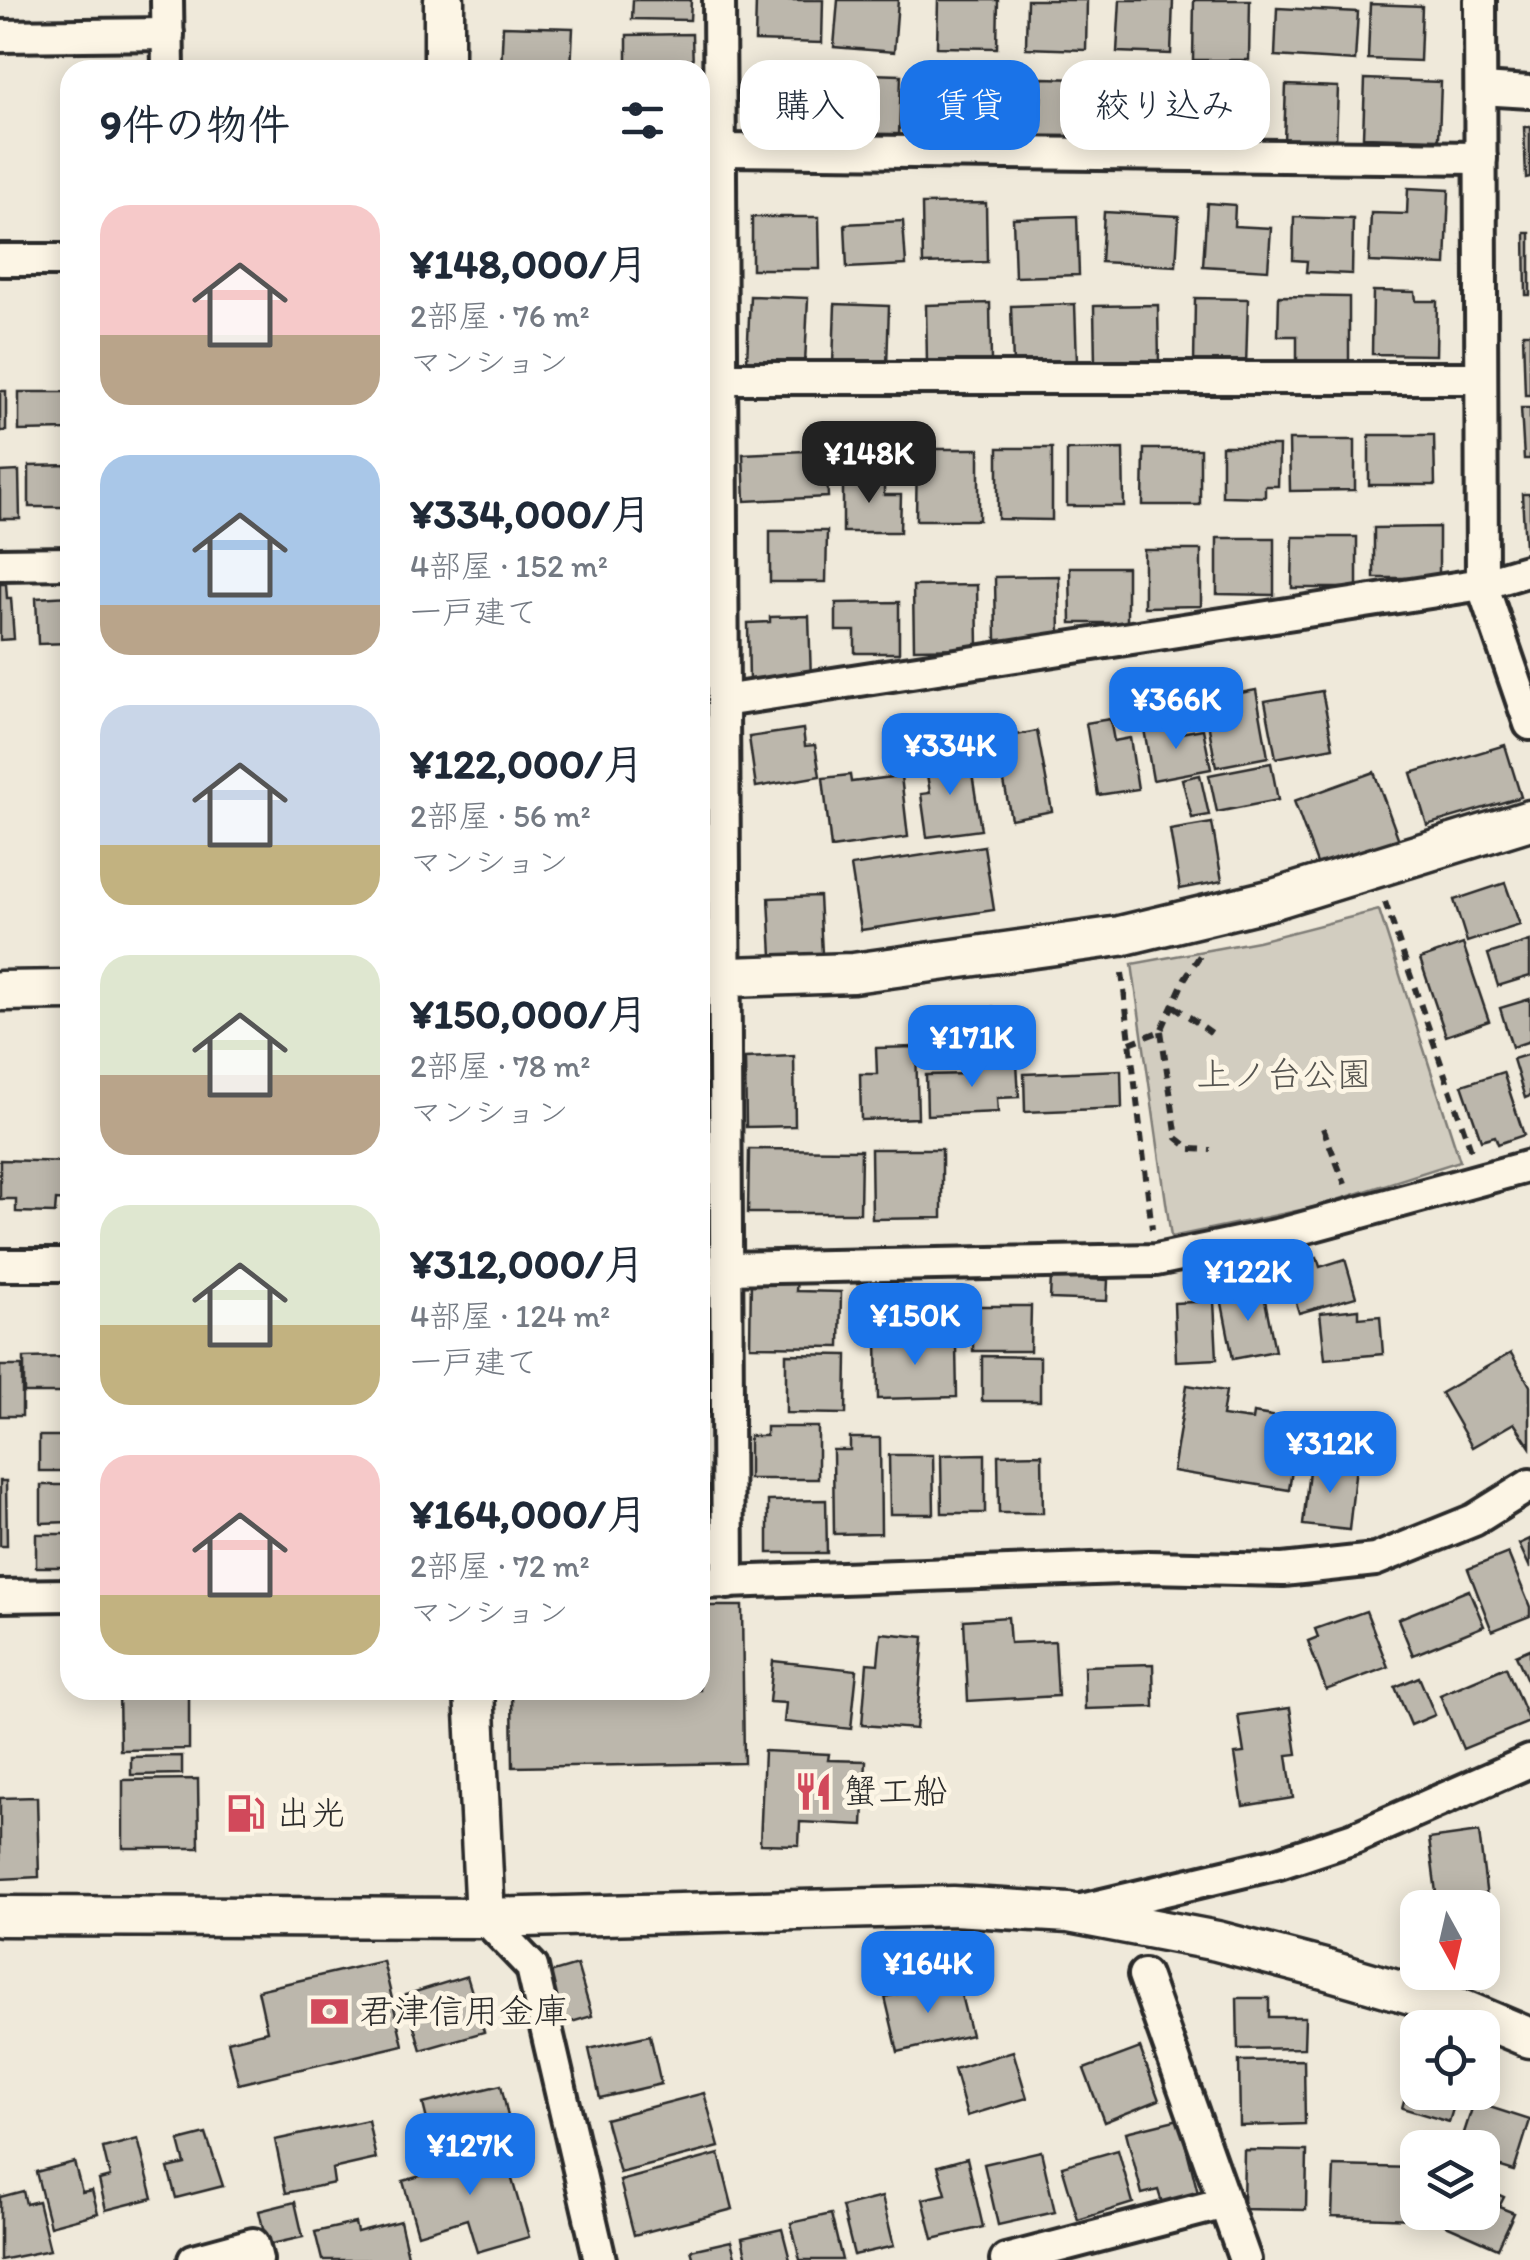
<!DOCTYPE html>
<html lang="ja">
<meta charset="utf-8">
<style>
body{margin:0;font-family:Itim,"Klee One",sans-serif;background:#f6f6f7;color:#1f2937;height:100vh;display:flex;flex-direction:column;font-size:38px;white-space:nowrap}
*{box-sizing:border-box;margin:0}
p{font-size:32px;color:#747a83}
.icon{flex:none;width:55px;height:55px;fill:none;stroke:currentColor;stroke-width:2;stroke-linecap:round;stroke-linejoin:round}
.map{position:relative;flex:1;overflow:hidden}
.details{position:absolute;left:60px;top:60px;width:650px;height:1640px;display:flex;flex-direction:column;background:#fff;border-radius:30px;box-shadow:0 5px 25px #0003}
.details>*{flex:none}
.banner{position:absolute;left:740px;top:60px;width:640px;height:90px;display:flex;gap:20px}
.needle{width:65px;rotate:172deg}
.tools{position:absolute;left:1400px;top:1890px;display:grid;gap:20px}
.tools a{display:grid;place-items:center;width:100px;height:100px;border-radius:20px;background:#fff;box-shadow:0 5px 25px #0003;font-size:50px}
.price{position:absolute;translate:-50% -85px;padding:0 22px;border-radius:20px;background:#1a73e8;color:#fff;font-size:32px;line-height:65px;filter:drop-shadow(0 2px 5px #0008)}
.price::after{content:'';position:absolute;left:50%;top:60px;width:30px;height:22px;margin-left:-15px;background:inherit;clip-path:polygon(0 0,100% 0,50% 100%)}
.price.selected{background:#222;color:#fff}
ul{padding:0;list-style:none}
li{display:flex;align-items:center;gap:30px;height:250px;padding:0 40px}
li span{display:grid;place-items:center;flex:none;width:280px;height:200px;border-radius:30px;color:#555}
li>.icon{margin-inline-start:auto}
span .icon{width:120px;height:120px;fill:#fffc;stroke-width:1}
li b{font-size:42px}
h2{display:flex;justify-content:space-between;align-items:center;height:120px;padding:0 40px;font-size:42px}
.chip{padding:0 35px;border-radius:30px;background:#fff;box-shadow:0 5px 25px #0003;font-size:35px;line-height:90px}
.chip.selected{background:#1a73e8;color:#fff}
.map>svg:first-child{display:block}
.green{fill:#d2cdc0;stroke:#7e7c76;stroke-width:2.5}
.building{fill:#bcb7ac;stroke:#2b2b2b;stroke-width:2.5}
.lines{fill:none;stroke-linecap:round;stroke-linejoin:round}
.minor-casing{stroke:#2b2b2b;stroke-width:38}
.tertiary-casing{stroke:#2b2b2b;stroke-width:45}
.path{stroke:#2b2b2b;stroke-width:6;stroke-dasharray:10 8;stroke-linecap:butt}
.minor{stroke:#fcf5e5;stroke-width:30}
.tertiary{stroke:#fcf5e5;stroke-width:38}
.labels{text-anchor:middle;stroke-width:10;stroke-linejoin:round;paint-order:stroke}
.park-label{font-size:35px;fill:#555450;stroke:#fcf5e5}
.poi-label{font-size:35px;fill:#2b2b2b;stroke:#fcf5e5;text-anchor:start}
</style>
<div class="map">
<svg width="1530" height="2260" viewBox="0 0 1530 2260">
<rect width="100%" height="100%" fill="#efe9da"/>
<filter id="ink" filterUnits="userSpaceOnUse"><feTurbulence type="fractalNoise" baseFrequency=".01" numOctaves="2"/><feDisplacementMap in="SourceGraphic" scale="20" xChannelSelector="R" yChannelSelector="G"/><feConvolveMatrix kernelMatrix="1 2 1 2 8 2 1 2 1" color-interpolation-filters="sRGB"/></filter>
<g filter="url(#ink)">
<!-- green -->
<polygon class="green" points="1379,910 1460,1161 1315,1207 1171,1237 1132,964 1258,941"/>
<!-- building -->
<g class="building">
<polygon points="633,0 691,0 690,20 632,19"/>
<polygon points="756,0 823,0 822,43 755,41"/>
<polygon points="838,0 898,0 894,52 834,47"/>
<polygon points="938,0 998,0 997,48 937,47"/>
<polygon points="1027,0 1087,0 1086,50 1026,48"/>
<polygon points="1120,0 1173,0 1171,54 1117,52"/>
<polygon points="1194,0 1250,0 1249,60 1193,60"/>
<polygon points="1370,4 1422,6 1420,61 1368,59"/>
<polygon points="1277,8 1358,12 1355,61 1275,56"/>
<polygon points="503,26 573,28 571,70 501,70"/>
<polygon points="692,34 693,70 627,70 627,35"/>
<polygon points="771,71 819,71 818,136 759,135 760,91 770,92"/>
<polygon points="834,73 901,75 899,136 833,134"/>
<polygon points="1042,78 1080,79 1079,138 1016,136 1017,101 1041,102"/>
<polygon points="1365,79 1441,82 1439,139 1363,137"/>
<polygon points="950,80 1001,82 1000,137 948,136"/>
<polygon points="1120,82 1172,84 1169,140 1117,138"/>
<polygon points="1203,85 1263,87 1261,141 1201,139"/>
<polygon points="1286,85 1338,87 1336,143 1284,141"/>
<polygon points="1524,127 1530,127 1530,177 1526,178"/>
<polygon points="1408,188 1449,190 1446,265 1369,262 1371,213 1407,214"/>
<polygon points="986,203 987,262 923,264 922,204"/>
<polygon points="1207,203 1235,205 1234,226 1271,228 1268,270 1203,266"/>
<polygon points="1104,212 1179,216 1176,266 1101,262"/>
<polygon points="1077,216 1079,275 1015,277 1013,218"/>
<polygon points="752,217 819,217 820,269 752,269"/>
<polygon points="1294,217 1353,219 1352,274 1306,272 1307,261 1293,260"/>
<polygon points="903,221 906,265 847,268 845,224"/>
<polygon points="1525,233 1530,233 1530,295 1526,295"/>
<polygon points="1373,291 1415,292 1416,301 1437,301 1436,355 1372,354"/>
<polygon points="750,296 808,298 805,364 747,361"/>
<polygon points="1279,296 1349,297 1349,363 1297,363 1297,336 1278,336"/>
<polygon points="1195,298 1248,299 1246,367 1194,366"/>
<polygon points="990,303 991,362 927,364 926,305"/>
<polygon points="835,304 889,306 887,366 833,365"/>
<polygon points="1075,304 1077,363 1013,365 1011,306"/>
<polygon points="1158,305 1159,364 1095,365 1094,306"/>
<polygon points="1523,333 1530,333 1530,395 1525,395"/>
<rect x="0" y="391" width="6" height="40"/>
<polygon points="19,392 70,392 70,430 19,431"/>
<polygon points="1521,408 1530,408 1530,459 1524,459"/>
<polygon points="1369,435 1434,435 1435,485 1369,485"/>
<polygon points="1289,440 1355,440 1355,490 1290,491"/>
<polygon points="1222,446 1279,446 1278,486 1265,486 1265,497 1222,496"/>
<polygon points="998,448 1052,448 1052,520 998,519"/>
<polygon points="917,449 979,449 979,520 916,520"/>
<polygon points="1123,449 1124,506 1067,506 1067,450"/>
<polygon points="1144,449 1200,449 1200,505 1143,505"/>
<polygon points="826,450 828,497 745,501 743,454"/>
<polygon points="70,465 70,507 29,507 29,466"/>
<polygon points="843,469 863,469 863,483 884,484 884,495 901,495 900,532 843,532"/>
<polygon points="19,471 20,519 0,519 0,472"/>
<polygon points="1522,494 1530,494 1530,547 1525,547"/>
<polygon points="1439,527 1439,578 1374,578 1374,528"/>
<polygon points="770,531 827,531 826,582 770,582"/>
<polygon points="1293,537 1357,537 1357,588 1292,588"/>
<polygon points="1217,538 1274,538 1274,595 1217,594"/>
<polygon points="1144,550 1201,550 1201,606 1144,607"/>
<polygon points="1070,567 1127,567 1127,623 1071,623"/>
<polygon points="1059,576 1060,639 996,640 995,577"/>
<polygon points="0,584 6,584 7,598 11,598 14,639 0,640"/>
<polygon points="977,585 978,648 914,649 913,586"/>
<polygon points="70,596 70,643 38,644 36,598"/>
<polygon points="899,602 899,653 855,653 855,631 836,631 836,603"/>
<polygon points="809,616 811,680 749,682 748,623 770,622 770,617"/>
<polygon points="1256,690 1268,757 1216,767 1204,700"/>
<polygon points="1322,691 1333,747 1276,758 1265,701"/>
<polygon points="1110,719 1114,741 1130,738 1138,789 1098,795 1086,723"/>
<polygon points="1173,723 1175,734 1203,729 1211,769 1153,780 1144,729"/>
<polygon points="803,729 805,746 815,745 820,776 756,787 749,737"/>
<polygon points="1037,731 1052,811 1011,819 996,739"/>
<polygon points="1505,745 1521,797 1427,825 1411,773"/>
<polygon points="969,755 981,830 927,837 921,794 930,793 925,762"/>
<polygon points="1271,763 1278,800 1217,812 1209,775"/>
<polygon points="1374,772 1399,840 1319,869 1294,801"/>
<polygon points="850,775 851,782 901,776 908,837 831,848 823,778"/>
<polygon points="1200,775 1209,815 1192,818 1182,779"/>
<polygon points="1212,823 1222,881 1180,889 1170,830"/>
<polygon points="984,846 994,910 861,930 851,866"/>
<polygon points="1505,883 1520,925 1467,942 1454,900"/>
<polygon points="819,896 822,954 772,956 769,898"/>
<polygon points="1530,941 1530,976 1498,986 1488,954"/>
<polygon points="1463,944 1489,1021 1446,1036 1420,959"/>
<polygon points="1530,999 1530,1041 1512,1047 1500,1008"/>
<polygon points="993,1007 1000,1052 940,1060 934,1015"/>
<polygon points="916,1047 918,1118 861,1120 860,1074 877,1074 876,1048"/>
<polygon points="1530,1054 1530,1096 1525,1098 1513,1059"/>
<polygon points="794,1056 795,1126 746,1127 745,1058"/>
<polygon points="1017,1063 1019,1097 997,1098 998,1112 927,1115 926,1075 969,1074 969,1065"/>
<polygon points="1121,1070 1122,1108 1025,1112 1024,1074"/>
<polygon points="1503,1072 1524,1135 1498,1144 1495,1136 1481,1140 1462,1085"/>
<polygon points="749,1149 861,1150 860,1213 748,1213"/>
<polygon points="871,1149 942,1149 942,1218 872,1219"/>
<polygon points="0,1160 70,1162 70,1201 56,1200 55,1213 16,1212 16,1199 0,1199"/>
<polygon points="1317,1257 1320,1267 1345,1259 1356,1297 1299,1313 1285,1267"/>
<polygon points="751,1277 797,1278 796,1291 841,1292 840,1347 750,1346"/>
<polygon points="1051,1277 1108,1280 1107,1301 1050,1299"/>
<polygon points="1263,1290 1275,1351 1233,1359 1221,1298"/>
<polygon points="1214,1301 1217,1359 1176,1361 1174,1303"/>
<polygon points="973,1306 1031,1306 1030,1351 973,1351"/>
<polygon points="1359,1309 1359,1318 1380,1316 1383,1354 1325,1359 1320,1313"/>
<polygon points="930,1335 931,1347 956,1346 957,1397 878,1399 877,1336"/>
<polygon points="1511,1353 1530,1386 1530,1447 1514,1423 1472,1447 1441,1393"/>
<polygon points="786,1354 847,1355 846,1414 786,1413"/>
<polygon points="982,1356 1040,1357 1040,1401 982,1401"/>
<polygon points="70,1357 70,1393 24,1393 24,1358"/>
<rect x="0" y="1366" width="22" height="50"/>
<polygon points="1187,1385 1226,1391 1222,1416 1252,1420 1253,1413 1292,1419 1290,1430 1298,1431 1289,1490 1173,1471"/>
<polygon points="766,1427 818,1427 818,1479 749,1479 749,1436 766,1436"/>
<rect x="39" y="1436" width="31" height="35"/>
<polygon points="850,1438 880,1438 881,1533 834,1534 833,1450 850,1450"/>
<polygon points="985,1454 985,1513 942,1513 941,1455"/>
<polygon points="1042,1454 1043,1513 999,1513 998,1455"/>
<polygon points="889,1455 933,1455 934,1514 890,1514"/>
<polygon points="1310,1461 1356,1466 1349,1530 1303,1525"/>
<polygon points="0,1481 6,1481 7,1546 0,1546"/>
<polygon points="41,1485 70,1485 70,1522 41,1523"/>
<polygon points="826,1500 827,1553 768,1553 768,1501"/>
<rect x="36" y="1534" width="34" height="33"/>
<polygon points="1530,1539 1530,1568 1519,1544"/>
<polygon points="1508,1553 1530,1607 1530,1616 1492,1631 1468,1569"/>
<polygon points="1469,1590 1484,1626 1413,1655 1398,1619"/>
<polygon points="700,1606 742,1606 744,1763 513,1767 512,1690 700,1690"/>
<polygon points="1366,1611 1388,1667 1326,1690 1308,1641 1318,1637 1315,1629"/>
<polygon points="1008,1617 1010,1643 1055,1641 1058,1696 968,1701 964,1620"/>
<polygon points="881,1633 924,1637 916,1729 862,1725 867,1663 878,1664"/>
<polygon points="1530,1649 1530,1687 1516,1655"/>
<polygon points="773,1661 857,1670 851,1729 784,1722 786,1703 769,1702"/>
<polygon points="1153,1664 1154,1707 1085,1709 1084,1666"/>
<polygon points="1506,1667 1529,1722 1463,1749 1440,1695"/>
<polygon points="1419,1677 1435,1715 1411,1725 1395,1687"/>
<polygon points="119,1690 189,1690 189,1749 120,1750"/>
<polygon points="1290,1708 1297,1754 1287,1755 1293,1798 1243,1806 1235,1754 1244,1753 1238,1715"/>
<polygon points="764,1751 829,1754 828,1760 866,1761 863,1825 800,1822 799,1845 760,1844"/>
<polygon points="182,1756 182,1774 131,1775 131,1757"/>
<polygon points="198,1779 199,1848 123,1848 123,1780"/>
<polygon points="37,1797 39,1877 0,1879 0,1798"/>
<polygon points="1479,1832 1492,1939 1482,1940 1482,1908 1438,1908 1429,1839"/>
<polygon points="383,1961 403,2045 238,2084 228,2041 267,2031 258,1990"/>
<polygon points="577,1965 592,2016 558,2026 543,1975"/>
<polygon points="467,1976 484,2032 421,2050 405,1995"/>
<polygon points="957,1979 971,2035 898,2052 885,1997"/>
<polygon points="1237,1998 1269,1998 1269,2017 1305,2017 1304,2048 1238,2049"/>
<polygon points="650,2035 661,2084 600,2098 589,2049"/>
<polygon points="1140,2048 1159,2100 1104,2122 1084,2069"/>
<polygon points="1013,2051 1027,2098 967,2116 954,2069"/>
<polygon points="1304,2060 1305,2124 1240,2126 1239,2061"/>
<polygon points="1413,2068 1418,2070 1418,2092 1458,2092 1449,2122 1402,2108"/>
<polygon points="501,2085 511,2130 434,2149 423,2104"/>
<polygon points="704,2093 719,2147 620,2173 605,2119"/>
<polygon points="1474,2102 1530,2120 1514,2171 1482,2161 1482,2148 1475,2148 1476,2144 1462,2139"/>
<polygon points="1179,2119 1199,2197 1163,2206 1158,2190 1142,2194 1126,2132"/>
<polygon points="368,2120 376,2159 332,2169 334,2183 286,2193 275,2140"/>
<polygon points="206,2134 223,2186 176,2198 168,2168 185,2164 179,2141"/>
<polygon points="138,2139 153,2198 106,2210 99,2180 110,2177 103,2148"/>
<polygon points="501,2142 529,2237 477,2252 467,2219 418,2234 403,2181 454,2166 451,2157"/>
<polygon points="1118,2150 1133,2203 1078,2220 1062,2166"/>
<polygon points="1244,2150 1307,2151 1306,2210 1243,2209"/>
<polygon points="1041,2151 1055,2212 998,2225 984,2164"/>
<polygon points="719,2154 733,2209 634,2235 620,2181"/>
<polygon points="967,2158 983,2227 933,2239 923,2199 946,2194 938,2166"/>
<polygon points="74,2162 82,2192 92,2190 98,2213 50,2226 36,2172"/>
<polygon points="1334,2166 1415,2168 1413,2219 1332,2216"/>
<polygon points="1482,2187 1504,2197 1499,2207 1514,2213 1498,2248 1428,2217 1430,2212 1482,2212"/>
<polygon points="23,2191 26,2204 38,2201 50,2250 0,2260 0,2197"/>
<polygon points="882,2197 894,2246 854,2255 842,2207"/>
<polygon points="295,2202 303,2237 267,2245 259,2211"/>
<polygon points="831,2214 842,2260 800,2260 791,2223"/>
<polygon points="400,2221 409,2260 322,2260 315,2232 355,2223 357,2232"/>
<polygon points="782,2229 790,2260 747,2260 742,2238"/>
<polygon points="731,2241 736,2260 694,2260 691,2250"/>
</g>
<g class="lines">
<defs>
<g id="minor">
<polyline points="167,0 168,70"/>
<polyline points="719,0 728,1583"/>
<polyline points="1480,0 1482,584 1530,724"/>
<polyline points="0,36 168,34"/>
<polyline points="1481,89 1530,92"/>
<polyline points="720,150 1481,158"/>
<polyline points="0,260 70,260"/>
<polyline points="721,378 1481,378"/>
<polyline points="0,564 70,563"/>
<polyline points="723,701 1482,584 1530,570"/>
<polyline points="0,1265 70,1265"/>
<polyline points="726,1268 1156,1260 1281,1234 1530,1166"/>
<polyline points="700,1583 1149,1567 1283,1570 1375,1560 1474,1520 1530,1485"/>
<polyline points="0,1596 70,1595"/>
<polyline points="1077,1911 1279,1863 1354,1838 1530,1761"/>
<polyline points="485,1918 532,1967 600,2260"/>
<polyline points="1144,1975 1245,2260"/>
<polyline points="194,2260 253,2244 257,2260"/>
<polyline points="1006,2260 1225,2203"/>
</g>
<g id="tertiary">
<polyline points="444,0 444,70"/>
<polyline points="700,978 853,973 1120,936 1274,899 1530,820"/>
<polyline points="0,991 70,990"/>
<polyline points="474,1690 485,1918"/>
<polyline points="0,1916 485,1918 953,1906 1069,1913 1217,1941 1324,1969 1459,2008 1530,2038"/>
</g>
</defs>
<!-- minor casing -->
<use href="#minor" class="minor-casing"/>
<!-- tertiary casing -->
<use href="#tertiary" class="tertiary-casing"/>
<!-- path -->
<g class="path">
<polyline points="1385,902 1471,1150"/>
<polyline points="1122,973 1152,1229"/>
<polyline points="1174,1006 1216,1036"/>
<polyline points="1161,1031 1177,1138 1191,1149 1211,1150"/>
<polyline points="1130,1043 1161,1031 1185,978 1201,954"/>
<polyline points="1323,1128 1345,1184"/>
</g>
<!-- minor -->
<use href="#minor" class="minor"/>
<!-- tertiary -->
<use href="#tertiary" class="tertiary"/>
</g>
</g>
<!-- icons -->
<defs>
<symbol id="restaurant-bare" viewBox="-9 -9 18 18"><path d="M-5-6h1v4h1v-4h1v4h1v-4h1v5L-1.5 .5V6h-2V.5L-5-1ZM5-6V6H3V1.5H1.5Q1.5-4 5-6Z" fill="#d1495b" stroke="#fcf5e5" stroke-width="2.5" paint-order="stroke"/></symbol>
<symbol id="fuel-bare" viewBox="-9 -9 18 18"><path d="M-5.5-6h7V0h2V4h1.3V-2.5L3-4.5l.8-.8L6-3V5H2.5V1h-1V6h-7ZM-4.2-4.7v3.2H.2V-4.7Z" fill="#d1495b" stroke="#fcf5e5" stroke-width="2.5" paint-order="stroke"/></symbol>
<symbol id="bank-bare" viewBox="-9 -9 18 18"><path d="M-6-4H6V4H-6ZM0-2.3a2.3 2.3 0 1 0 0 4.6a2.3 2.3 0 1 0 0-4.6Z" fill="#d1495b" stroke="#fcf5e5" stroke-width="2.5" paint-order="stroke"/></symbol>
</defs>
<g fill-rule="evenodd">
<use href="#restaurant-bare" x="786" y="1764" width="55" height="55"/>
<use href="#fuel-bare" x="218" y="1786" width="55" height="55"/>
<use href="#bank-bare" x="302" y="1984" width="55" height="55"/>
</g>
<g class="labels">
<!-- park labels -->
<g class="park-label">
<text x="1284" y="1086">上ノ台公園</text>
</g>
<!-- poi labels -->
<g class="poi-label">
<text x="843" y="1803">蟹工船</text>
<text x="276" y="1825">出光</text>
<text x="359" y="2023">君津信用金庫</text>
</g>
</g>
</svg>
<div class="tools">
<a><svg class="needle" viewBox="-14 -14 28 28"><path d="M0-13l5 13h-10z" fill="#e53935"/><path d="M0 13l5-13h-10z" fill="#747a83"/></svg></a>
<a><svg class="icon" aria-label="locate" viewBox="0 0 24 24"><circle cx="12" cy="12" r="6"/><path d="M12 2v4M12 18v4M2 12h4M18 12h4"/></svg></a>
<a><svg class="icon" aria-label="layers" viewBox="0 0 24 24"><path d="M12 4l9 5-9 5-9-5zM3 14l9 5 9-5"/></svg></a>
</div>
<b class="price selected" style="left:869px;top:506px">¥148K</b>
<b class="price" style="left:1176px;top:752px">¥366K</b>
<b class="price" style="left:950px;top:798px">¥334K</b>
<b class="price" style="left:972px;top:1090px">¥171K</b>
<b class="price" style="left:1248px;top:1324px">¥122K</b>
<b class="price" style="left:915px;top:1368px">¥150K</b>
<b class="price" style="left:1330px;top:1496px">¥312K</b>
<b class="price" style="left:928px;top:2016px">¥164K</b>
<b class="price" style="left:470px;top:2198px">¥127K</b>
<div class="banner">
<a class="chip">購入</a>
<a class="chip selected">賃貸</a>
<a class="chip">絞り込み</a>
</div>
<section class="details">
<h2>9件の物件<svg class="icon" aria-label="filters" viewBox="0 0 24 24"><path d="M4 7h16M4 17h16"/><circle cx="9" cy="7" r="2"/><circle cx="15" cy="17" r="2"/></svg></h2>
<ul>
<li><span style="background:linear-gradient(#f6c9c9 65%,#b9a48a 0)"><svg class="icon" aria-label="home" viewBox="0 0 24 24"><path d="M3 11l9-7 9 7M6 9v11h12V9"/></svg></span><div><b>¥148,000/月</b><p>2部屋 · 76 m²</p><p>マンション</p></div></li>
<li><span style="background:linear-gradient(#a9c7e8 75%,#b9a48a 0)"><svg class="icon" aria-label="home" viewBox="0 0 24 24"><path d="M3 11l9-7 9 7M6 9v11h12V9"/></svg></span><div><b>¥334,000/月</b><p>4部屋 · 152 m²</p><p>一戸建て</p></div></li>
<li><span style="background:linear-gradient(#c9d6e8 70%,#c2b280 0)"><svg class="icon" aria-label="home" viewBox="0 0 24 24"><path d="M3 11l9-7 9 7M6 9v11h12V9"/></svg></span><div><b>¥122,000/月</b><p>2部屋 · 56 m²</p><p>マンション</p></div></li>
<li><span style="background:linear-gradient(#dfe7d0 60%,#b9a48a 0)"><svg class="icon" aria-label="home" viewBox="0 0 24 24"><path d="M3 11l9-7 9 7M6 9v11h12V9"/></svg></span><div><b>¥150,000/月</b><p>2部屋 · 78 m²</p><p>マンション</p></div></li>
<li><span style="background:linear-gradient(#dfe7d0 60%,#c2b280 0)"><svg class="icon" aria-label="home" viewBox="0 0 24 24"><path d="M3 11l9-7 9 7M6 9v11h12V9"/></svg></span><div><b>¥312,000/月</b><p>4部屋 · 124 m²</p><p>一戸建て</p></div></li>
<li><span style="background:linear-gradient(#f6c9c9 70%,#c2b280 0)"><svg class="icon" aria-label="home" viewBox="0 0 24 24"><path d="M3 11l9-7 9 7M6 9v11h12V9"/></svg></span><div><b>¥164,000/月</b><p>2部屋 · 72 m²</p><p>マンション</p></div></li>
</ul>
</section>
</div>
